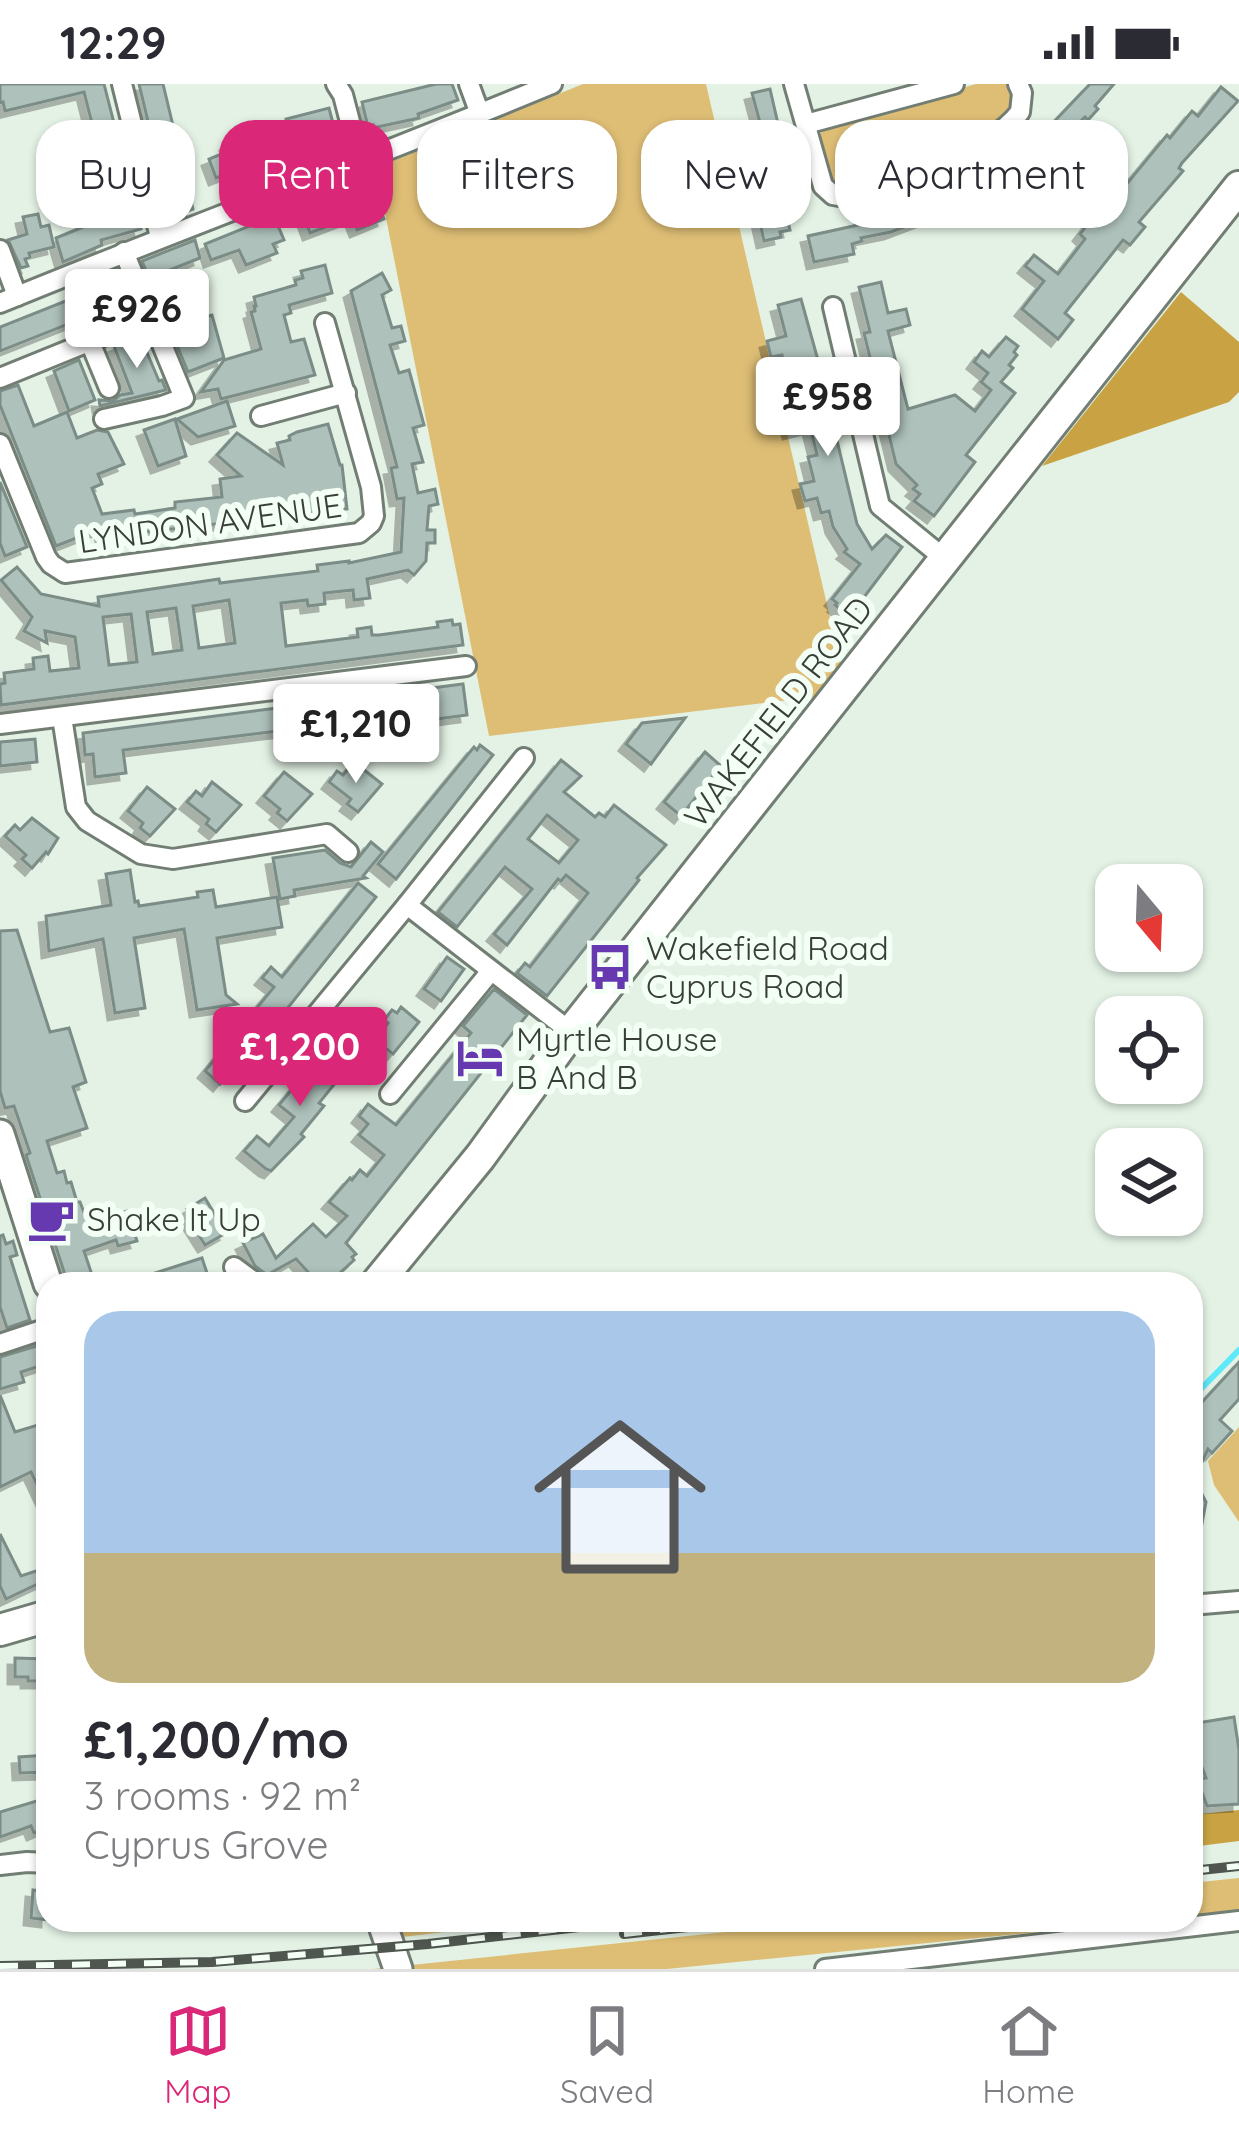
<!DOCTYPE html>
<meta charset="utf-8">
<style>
body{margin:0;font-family:Quicksand,sans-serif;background:#f7f7f7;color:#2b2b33;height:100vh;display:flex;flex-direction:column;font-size:45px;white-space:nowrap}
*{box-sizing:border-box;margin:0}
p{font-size:39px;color:#7c7c81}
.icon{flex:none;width:66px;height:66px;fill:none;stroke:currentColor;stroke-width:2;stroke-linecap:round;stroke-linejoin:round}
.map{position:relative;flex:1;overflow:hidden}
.drawer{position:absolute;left:36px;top:1188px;width:1167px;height:660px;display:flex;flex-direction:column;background:#fff;border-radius:36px;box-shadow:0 3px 9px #0004}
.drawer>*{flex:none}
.hud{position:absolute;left:36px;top:36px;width:1167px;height:108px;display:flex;gap:24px}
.needle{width:78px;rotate:161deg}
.tools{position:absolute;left:1095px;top:780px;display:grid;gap:24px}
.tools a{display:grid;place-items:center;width:108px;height:108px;border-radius:24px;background:#fff;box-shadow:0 3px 9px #0004;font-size:60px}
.price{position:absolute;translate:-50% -102px;padding:0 27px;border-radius:12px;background:#fff;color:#222;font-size:39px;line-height:78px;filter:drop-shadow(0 3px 6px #0008)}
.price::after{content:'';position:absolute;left:50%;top:72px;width:36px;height:27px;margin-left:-18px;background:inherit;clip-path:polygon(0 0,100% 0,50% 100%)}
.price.selected{background:#db2777;color:#fff}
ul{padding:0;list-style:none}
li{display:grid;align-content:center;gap:24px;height:636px;padding:0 48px}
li+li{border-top:3px solid #e1e1e2}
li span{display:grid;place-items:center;height:372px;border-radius:36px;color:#555}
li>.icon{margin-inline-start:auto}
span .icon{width:216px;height:216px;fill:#fffc;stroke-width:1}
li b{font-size:51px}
.tag{padding:0 42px;border-radius:36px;background:#fff;box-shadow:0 3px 9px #0004;font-size:42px;line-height:108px}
.tag.selected{background:#db2777;color:#fff}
.status{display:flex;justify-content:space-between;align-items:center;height:84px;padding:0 60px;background:#fff;direction:ltr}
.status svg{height:33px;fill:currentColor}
.tabs{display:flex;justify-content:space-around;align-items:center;height:168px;border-top:3px solid #e1e1e2;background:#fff;font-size:33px;color:#7c7c81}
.tabs a{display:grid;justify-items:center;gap:6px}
.tabs .selected{color:#db2777}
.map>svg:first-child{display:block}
.green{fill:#debe75}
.forest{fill:#c9a343}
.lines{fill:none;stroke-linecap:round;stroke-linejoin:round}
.stream{stroke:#5de9fa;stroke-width:6}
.building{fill:#aec1bb;stroke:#7b8d88;stroke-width:3;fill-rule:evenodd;filter:url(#shadow)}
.street-casing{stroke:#727e73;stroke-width:24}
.secondary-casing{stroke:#727e73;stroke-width:33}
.primary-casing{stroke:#727e73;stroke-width:36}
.street{stroke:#fff;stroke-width:18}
.secondary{stroke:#fff;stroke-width:27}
.primary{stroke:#fff;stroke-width:30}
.rail-casing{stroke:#4f564f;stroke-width:10}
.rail{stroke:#f3fef4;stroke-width:6;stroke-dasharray:18;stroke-linecap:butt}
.labels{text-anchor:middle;stroke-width:12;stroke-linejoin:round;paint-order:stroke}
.street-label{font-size:33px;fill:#393e39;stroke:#f3fef4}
.poi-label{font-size:33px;fill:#393e39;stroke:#f3fef4;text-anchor:start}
</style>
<div class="status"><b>12:29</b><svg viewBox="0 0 49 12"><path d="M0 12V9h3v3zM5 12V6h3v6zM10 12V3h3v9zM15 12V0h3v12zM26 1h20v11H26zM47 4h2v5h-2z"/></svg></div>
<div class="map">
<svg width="1239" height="1885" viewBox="0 0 1239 1885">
<defs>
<filter id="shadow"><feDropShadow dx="-7" dy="7" stdDeviation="0" flood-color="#0004"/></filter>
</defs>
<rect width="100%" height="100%" fill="#e4f2e5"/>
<!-- green -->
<g class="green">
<polygon points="583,0 706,0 841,581 814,613 489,652 376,84"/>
<path d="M976,0H1008C1014,8 1017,16 1011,26C1007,35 996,40 989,45C944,74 896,89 845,105L828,96L818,55L824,44Z"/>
<polygon points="1239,1343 1239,1438 1214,1401 1208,1377"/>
<polygon points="1239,1794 1239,1828 1191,1833 1191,1799"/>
<polygon points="393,1836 545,1836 394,1854"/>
<polygon points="841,1836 1158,1836 667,1885 373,1885"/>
</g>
<!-- forest -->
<g class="forest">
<polygon points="1181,208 1239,258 1239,308 1229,318 1042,382"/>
<polygon points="1239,1726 1239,1757 1191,1763 1191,1731"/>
</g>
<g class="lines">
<!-- stream -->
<polyline class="stream" points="1191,1315 1239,1266"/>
</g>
<!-- building -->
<g class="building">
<polygon points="0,0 104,0 141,145 101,156 102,161 63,178 56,154 115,130 84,8 5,27 3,18 0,19"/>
<polygon points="139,0 163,0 193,125 171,133"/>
<polygon points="436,0 452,0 458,16 418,30 419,34 373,44 373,41 368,43 362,18"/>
<polygon points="1090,0 1114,0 1095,22 1098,25 1088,36 1085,33 1059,58 1024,84 968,119 891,148 861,154 862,157 852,160 854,170 814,178 808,152 858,141 857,136 896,127 966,100 1012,71 1049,43"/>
<polygon points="1221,3 1238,17 1182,79 1179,84 1183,87 1139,138 1145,143 1130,161 1123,156 1065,229 1073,236 1058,255 1022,225 1044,197 1025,182 1034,171 1058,190 1085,155 1080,150 1093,133 1097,136 1167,51 1170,54 1192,27 1198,32"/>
<polygon points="770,5 790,92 773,96 765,63 726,72 718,49 760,39 752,9"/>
<polygon points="329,24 336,51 306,59 216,94 209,75 229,67 227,60 287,39 286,35"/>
<polygon points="378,94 383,121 379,122 384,135 357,146 352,133 310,149 300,122 368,95 369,97"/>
<polygon points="779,102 790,146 780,148 781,153 764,157 755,117 764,115 762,106"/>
<polygon points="38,130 41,143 49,141 54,163 29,169 30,173 25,175 28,182 21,184 8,156 27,150 23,133"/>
<polygon points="274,132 284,156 273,160 277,169 246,181 239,166 211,176 205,160"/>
<polygon points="195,156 200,174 167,187 190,237 212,231 224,274 188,288 142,177"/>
<polygon points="325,181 332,209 289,221 291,229 284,231 291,258 304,255 315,291 221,315 218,305 201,308 224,276 261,265 251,228 255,227 254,222 256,222 254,213 296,201 295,196 303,194 301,187"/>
<path d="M382,189L391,206L382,211L392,244L401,242L405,257L390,261L399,289L409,286L424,341L413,344L423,378L412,380L418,409L435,405L438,420L429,422L427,446H435V459H427L426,477L414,491L408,486L367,495L370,514L354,516L353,506L324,509L325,520L308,522L307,516L281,519L286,562L358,553L357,545L371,543L372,551H379L438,543L437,538L452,536L453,541L460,540L463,561L1,621L0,600L5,599L4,589L34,585L33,574L48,572L50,587L79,584L75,553L45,547L47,559L24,547L32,533L1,496L17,483L41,510L99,522L98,513L219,495L220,499L318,487L317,481L349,477V479L401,468L404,414L397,415L391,384L397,383L351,207ZM229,516L235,559L199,564L193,522ZM176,524L182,566L153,570L147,528ZM131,530L137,578L109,581L103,533Z"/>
<polygon points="121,195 129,216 0,267 0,243"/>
<polygon points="881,198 888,229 906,225 910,241 888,247 908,325 955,311 975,327 991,306 981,298 988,289 974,278 982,267 989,273 1006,253 1018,262 1014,268 1017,271 1009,281 1013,284 1001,298 1015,309 966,371 975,378 934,432 914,417 920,410 913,405 917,401 896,380 864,249 870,248 859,203"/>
<polygon points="801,215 831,323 829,323 857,440 872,465 886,451 902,463 849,533 835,521 837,519 832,515 860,480 844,468 847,465 833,443 829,427 821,429 817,414 805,417 800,400 814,397 808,373 817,371 810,343 790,348 786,332 800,328 795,302 801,301 794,275 783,278 782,271 771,273 767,257 786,252 778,221"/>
<polygon points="140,252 159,297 162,296 166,306 100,322 99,316 113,317 120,311 132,309 114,262"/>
<polygon points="79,276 95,316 69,327 54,287"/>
<polygon points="18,301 34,342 67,328 77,354 97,346 108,348 124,380 98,390 102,400 92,404 102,430 134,426 135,430 175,424 175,418 222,413 220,395 241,392 217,371 237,349 283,381 277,359 290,356 289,352 297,348 328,340 340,381 342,381 347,425 136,449 137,454 104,459 102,444 56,462 0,321 0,307"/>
<polygon points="227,317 235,342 198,353 177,335"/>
<polygon points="175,335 186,372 158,382 144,346"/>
<polygon points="0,398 27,463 5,472 0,459"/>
<polygon points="463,600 467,631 377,643 376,635 123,666 126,689 95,693 93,670 85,671 83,649"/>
<polygon points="685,634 651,680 626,660 642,639"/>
<polygon points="35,655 37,678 0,682 0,658"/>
<polygon points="480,661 493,671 396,795 378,780 474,663 477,666"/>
<polygon points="705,668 721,682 681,732 664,718"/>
<path d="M561,676L581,692L564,708L595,733L599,729L605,733L614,721L666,761L637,794L639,796L547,912L517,889L525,879L530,883L588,809L566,791L561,797L558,795L507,861L494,850L532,805L505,783L457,843L438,828ZM547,731L578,756L559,779L528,755Z"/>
<polygon points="354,678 382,700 358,728 347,720 351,715 329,698 337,687 343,691"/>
<polygon points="284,688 312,710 287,737 277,729 280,725 264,712"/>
<polygon points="212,698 241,721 216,748 206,740 209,735 187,718 196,707 202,712"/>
<polygon points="147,703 175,725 150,752 140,744 143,739 128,727"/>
<polygon points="32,734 58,754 48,770 46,768 32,784 22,775 26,771 5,752 15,741 20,746"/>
<polygon points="371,758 383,768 363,792 366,794 294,806 295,812 280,815 273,774 325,766 340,779 351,783"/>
<polygon points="130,786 135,818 138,817 139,822 198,813 197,808 213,806 216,823 277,813 282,843 217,854 226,911 237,920 197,926 184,845 134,854 145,924 126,927 115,929 103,855 49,867 46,832 111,821 106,790"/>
<polygon points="358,799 376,813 271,945 267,942 220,1000 205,987 274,903 262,894 271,883 282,893"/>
<polygon points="17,846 50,948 69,944 86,998 73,1003 87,1044 47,1057 57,1089 64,1087 67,1099 71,1098 77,1118 80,1118 88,1139 127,1127 137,1157 118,1162 116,1156 113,1157 84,1167 95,1200 68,1200 26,1071 30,1069 14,1022 5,1024 0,1007 0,847"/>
<polygon points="447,873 464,885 441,917 424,905"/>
<polygon points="494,905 527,931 346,1159 356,1170 352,1173 354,1176 328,1200 319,1200 296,1175 267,1191 255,1182 243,1159 263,1150 276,1174 313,1140 326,1153 347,1132 329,1118 350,1094 352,1096 360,1086 367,1092 384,1071 359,1051 368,1040 359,1032 368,1020 396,1041 471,949 463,942"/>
<polygon points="401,923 419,938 393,970 375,956 388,939 384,936 392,926 397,929"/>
<polygon points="326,964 349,982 319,1019 324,1022 301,1050 304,1053 271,1087 266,1085 244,1067 257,1052 269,1062 294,1033 279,1021"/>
<polygon points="205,1114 226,1149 205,1161 188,1134 191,1132 187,1125"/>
<polygon points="3,1151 6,1160 13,1157 17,1171 10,1173 30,1236 7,1244 0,1223 0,1152"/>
<polygon points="202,1174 209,1195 191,1200 131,1200 130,1197"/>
<polygon points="40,1261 46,1280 21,1288 24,1298 0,1305 0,1273"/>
<polygon points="1239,1278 1239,1315 1220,1336 1232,1347 1212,1369 1208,1365 1194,1395 1206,1418 1198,1461 1191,1460 1191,1330"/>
<polygon points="0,1311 15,1348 48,1338 48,1424 31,1388 0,1403"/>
<polygon points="0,1450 21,1492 48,1483 48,1495 6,1515 0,1502"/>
<polygon points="15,1574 48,1575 48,1593 42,1593 42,1597 28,1597 28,1593 15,1593"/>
<polygon points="1234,1633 1239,1666 1239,1720 1207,1722 1197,1695 1206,1694 1191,1654 1191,1640"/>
<polygon points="48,1671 48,1688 20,1689 19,1673"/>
<polygon points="43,1715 48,1728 48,1743 34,1749 31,1742 0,1753 0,1728"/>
<polygon points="33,1806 48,1808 48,1836 31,1834"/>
</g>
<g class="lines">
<defs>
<g id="street">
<polyline points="122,0 160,153"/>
<polyline points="336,0 343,11 360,76"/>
<polyline points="469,0 480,30"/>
<path d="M794,0L823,102L833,111L839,112C888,106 989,68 1020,28L1022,9L1018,0"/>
<polyline points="806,40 954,0"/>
<polyline points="0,166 17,212"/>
<path d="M0,219C183,144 369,76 552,0"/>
<polyline points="833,223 880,422 945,475"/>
<polyline points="90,258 109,304"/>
<polyline points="0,294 150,233"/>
<polyline points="261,332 346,309"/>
<polyline points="104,335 162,322 184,314 124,168"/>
<polyline points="0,360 46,473 51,480 65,489 359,449 371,439 374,432 371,403 325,239"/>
<polyline points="62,633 76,723 87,737 141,770 173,775 327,750 348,768"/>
<polyline points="0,640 466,582"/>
<polyline points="407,821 571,948"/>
<polyline points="390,1010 491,887"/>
<polyline points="245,1017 407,821 524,674"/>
<polyline points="234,1183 257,1200"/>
<polyline points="0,1260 48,1244"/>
<polyline points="1191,1521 1239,1517"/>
<polyline points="0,1781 27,1778 48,1779"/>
<polyline points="825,1885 1239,1837"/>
</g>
<g id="secondary">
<polyline points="0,1050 48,1200"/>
<polyline points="381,1836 398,1885"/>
</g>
<g id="primary">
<polyline points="376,1200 480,1073 571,948 1239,103"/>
<polyline points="0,1546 48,1532"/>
</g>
</defs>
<!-- street casing -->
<use href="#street" class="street-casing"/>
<!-- secondary casing -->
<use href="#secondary" class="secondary-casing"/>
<!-- primary casing -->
<use href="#primary" class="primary-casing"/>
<!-- street -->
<use href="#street" class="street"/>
<!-- secondary -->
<use href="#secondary" class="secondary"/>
<!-- primary -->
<use href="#primary" class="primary"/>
<defs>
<g id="rail">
<polyline points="1191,1787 1239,1782"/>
<polyline points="624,1850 751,1836"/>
<polyline points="0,1882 212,1878 428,1860 642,1836"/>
</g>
</defs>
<!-- rail casing -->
<use href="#rail" class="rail-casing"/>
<!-- rail -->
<use href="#rail" class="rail"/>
</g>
<!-- icons -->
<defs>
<symbol id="bus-bare" viewBox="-9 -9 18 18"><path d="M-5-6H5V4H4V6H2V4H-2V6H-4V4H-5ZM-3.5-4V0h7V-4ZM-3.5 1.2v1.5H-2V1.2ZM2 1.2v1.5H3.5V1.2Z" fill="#6739b0" stroke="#f3fef4" stroke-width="2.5" paint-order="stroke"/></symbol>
<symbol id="hotel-bare" viewBox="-9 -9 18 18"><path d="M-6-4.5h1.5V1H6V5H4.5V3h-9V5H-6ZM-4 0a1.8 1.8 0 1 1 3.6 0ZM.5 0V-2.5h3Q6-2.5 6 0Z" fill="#6739b0" stroke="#f3fef4" stroke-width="2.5" paint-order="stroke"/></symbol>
<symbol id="cafe-bare" viewBox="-9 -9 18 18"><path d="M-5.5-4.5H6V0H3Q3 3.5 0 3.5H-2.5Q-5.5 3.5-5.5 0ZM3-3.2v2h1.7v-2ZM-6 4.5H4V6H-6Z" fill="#6739b0" stroke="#f3fef4" stroke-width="2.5" paint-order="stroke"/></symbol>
</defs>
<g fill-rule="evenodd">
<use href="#bus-bare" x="577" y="850" width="66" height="66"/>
<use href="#hotel-bare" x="447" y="941" width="66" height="66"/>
<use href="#cafe-bare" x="18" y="1102" width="66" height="66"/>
</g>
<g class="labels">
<!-- street labels -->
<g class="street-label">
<text transform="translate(210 439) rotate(-8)" y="12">LYNDON AVENUE</text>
<text transform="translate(778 628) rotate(-52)" y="12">WAKEFIELD ROAD</text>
</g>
<!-- poi labels -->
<g class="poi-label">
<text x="646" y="876">Wakefield Road<tspan x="646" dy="38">Cyprus Road</tspan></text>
<text x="516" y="967">Myrtle House<tspan x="516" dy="38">B And B</tspan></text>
<text x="87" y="1147">Shake It Up</text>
</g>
</g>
</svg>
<div class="tools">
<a><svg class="needle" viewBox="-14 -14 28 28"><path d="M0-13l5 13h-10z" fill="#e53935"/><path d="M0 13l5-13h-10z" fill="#7c7c81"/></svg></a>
<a><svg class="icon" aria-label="locate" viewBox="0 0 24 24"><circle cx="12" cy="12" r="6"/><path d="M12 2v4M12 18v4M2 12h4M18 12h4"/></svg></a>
<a><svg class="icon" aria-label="layers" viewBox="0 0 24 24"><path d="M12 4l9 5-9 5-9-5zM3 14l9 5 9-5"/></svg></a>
</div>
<b class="price" style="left:137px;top:287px">£926</b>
<b class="price" style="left:828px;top:375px">£958</b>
<b class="price" style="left:356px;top:702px">£1,210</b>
<b class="price selected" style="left:300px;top:1025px">£1,200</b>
<div class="hud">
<a class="tag">Buy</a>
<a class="tag selected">Rent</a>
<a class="tag">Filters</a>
<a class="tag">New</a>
<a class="tag">Apartment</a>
</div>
<section class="drawer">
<ul>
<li><span style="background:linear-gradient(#a9c7e8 65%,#c2b280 0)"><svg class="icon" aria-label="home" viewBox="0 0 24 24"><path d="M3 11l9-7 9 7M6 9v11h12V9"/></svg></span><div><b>£1,200/mo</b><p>3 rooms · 92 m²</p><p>Cyprus Grove</p></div></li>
</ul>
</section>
</div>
<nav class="tabs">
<a class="selected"><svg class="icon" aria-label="map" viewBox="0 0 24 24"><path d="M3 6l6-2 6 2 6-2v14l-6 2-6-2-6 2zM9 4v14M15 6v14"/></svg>Map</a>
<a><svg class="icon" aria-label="saved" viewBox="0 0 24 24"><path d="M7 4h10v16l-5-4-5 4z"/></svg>Saved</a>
<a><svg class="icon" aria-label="home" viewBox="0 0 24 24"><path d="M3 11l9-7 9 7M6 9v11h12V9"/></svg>Home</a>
</nav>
